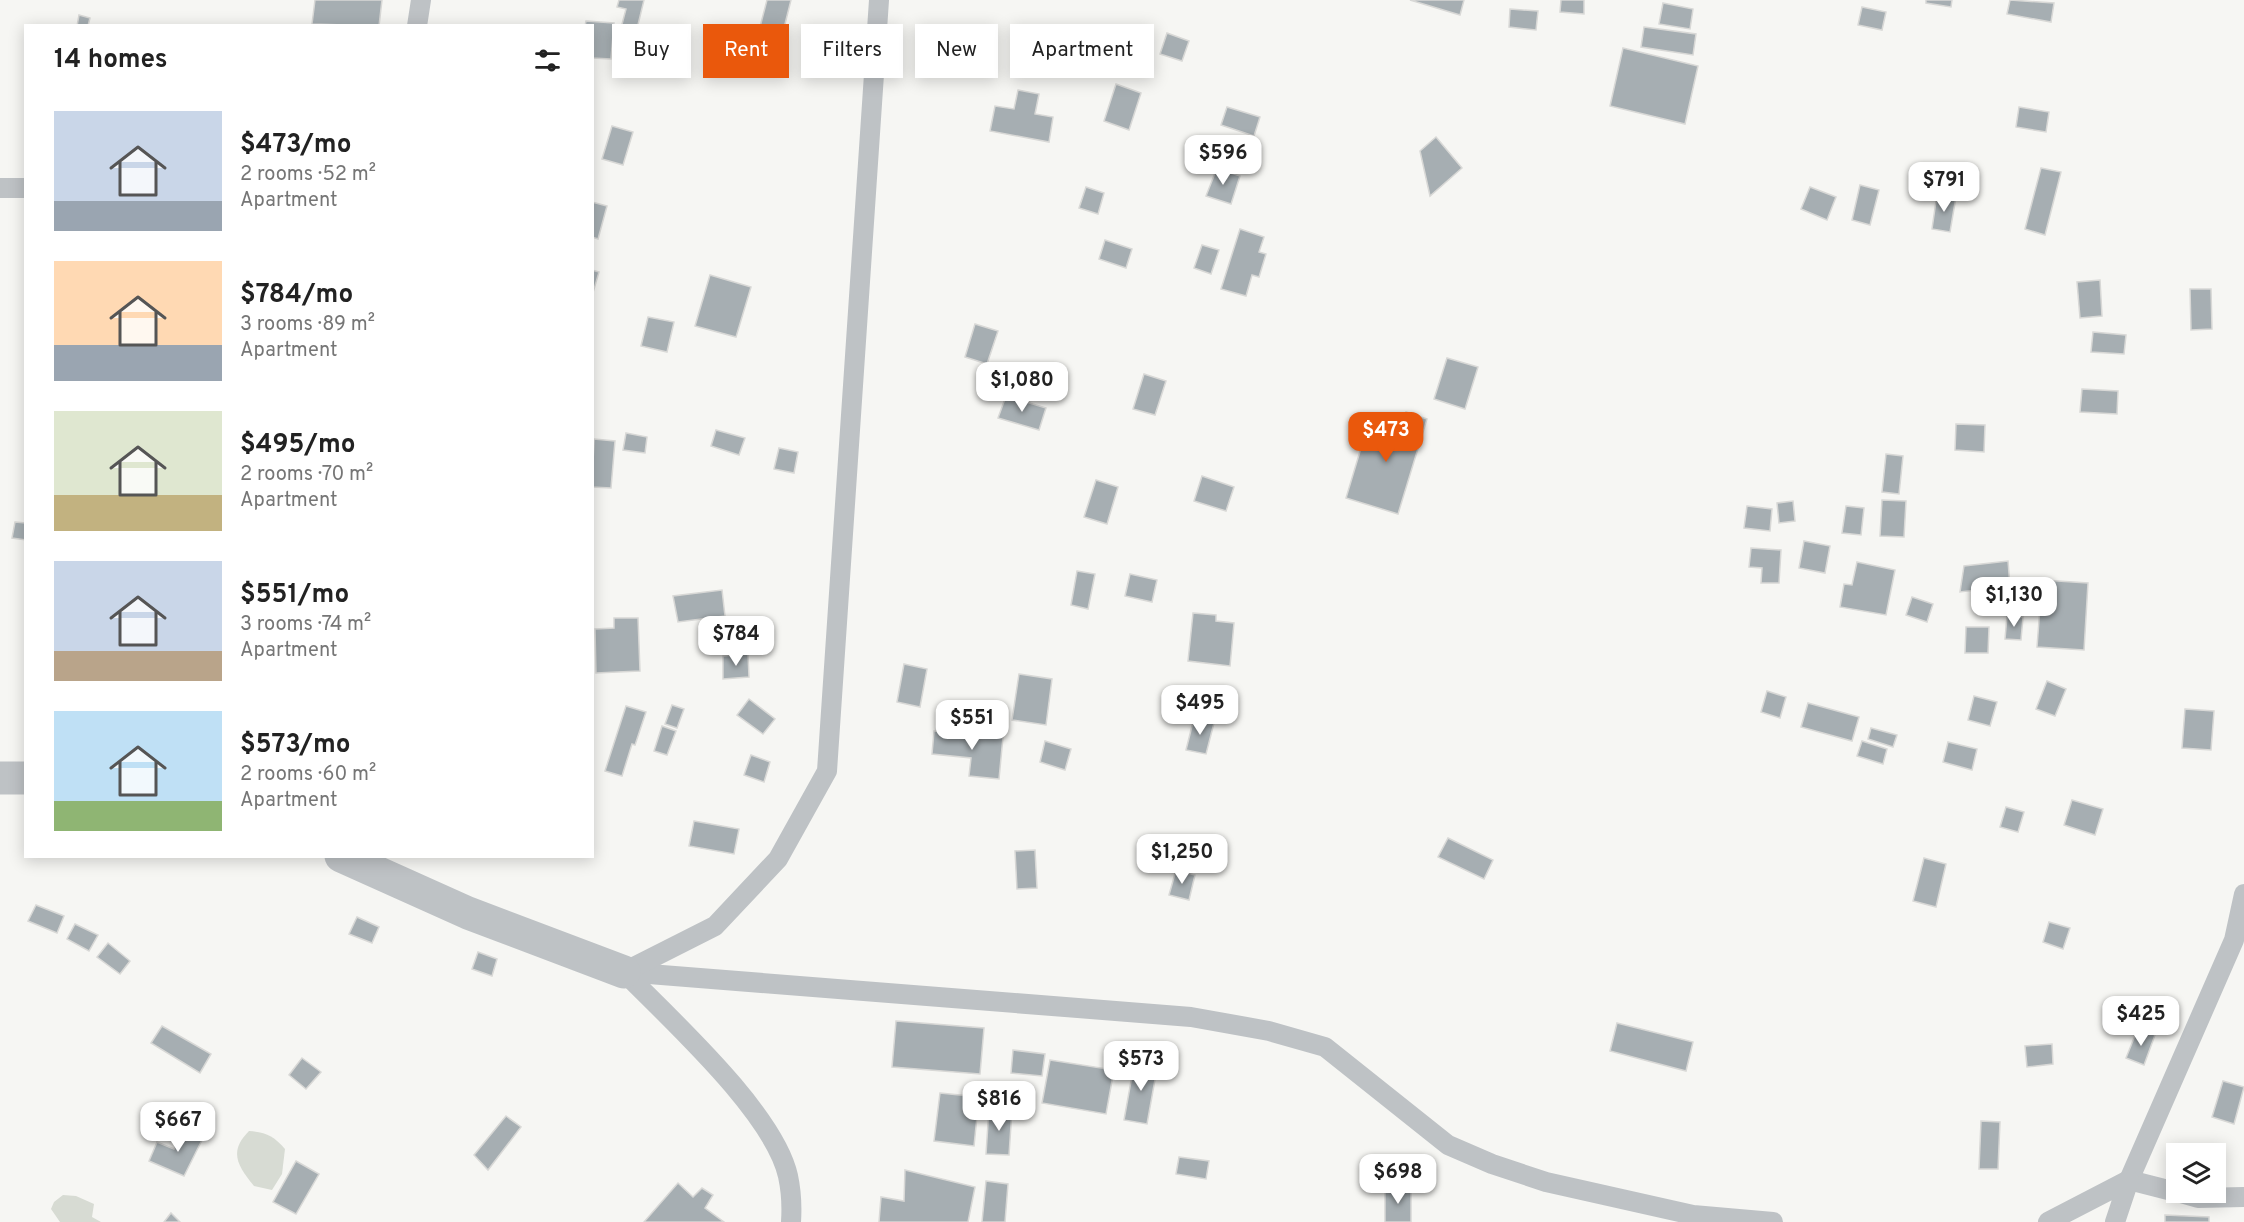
<!DOCTYPE html>
<meta charset="utf-8">
<style>
body{margin:0;font-family:Overpass,sans-serif;background:#f2f2f2;color:#222;height:100vh;display:flex;flex-direction:column;font-size:22px;white-space:nowrap}
*{box-sizing:border-box;margin:0}
p{font-size:20px;color:#767676}
.icon{flex:none;width:33px;height:33px;fill:none;stroke:currentColor;stroke-width:2;stroke-linecap:round;stroke-linejoin:round}
.map{position:relative;flex:1;overflow:hidden}
.panel{position:absolute;left:24px;top:24px;width:570px;height:834px;display:flex;flex-direction:column;background:#fff;border-radius:0px;box-shadow:0 3px 15px #0003}
.panel>*{flex:none}
.guide{position:absolute;left:612px;top:24px;width:570px;height:54px;display:flex;gap:12px}
.controls{position:absolute;left:2166px;top:1143px;display:grid;gap:12px}
.controls a{display:grid;place-items:center;width:60px;height:60px;border-radius:0px;background:#fff;box-shadow:0 3px 15px #0003;font-size:30px}
.price{position:absolute;translate:-50% -51px;padding:0 14px;border-radius:12px;background:#fff;color:#222;font-size:20px;line-height:39px;filter:drop-shadow(0 2px 3px #0008)}
.price::after{content:'';position:absolute;left:50%;top:36px;width:18px;height:14px;margin-left:-9px;background:inherit;clip-path:polygon(0 0,100% 0,50% 100%)}
.price.current{background:#ea580c;color:#fff}
ul{padding:0;list-style:none}
li{display:flex;align-items:center;gap:18px;height:150px;padding:0 30px}
li span{display:grid;place-items:center;flex:none;width:168px;height:120px;border-radius:0px;color:#555}
li>.icon{margin-inline-start:auto}
span .icon{width:72px;height:72px;fill:#fffc;stroke-width:1}
li b{font-size:26px}
h2{display:flex;justify-content:space-between;align-items:center;height:72px;padding:0 30px;font-size:26px}
.chip{padding:0 21px;border-radius:0px;background:#fff;box-shadow:0 3px 15px #0003;font-size:21px;line-height:54px}
.chip.current{background:#ea580c;color:#fff}
.map>svg:first-child{display:block}
.green{fill:#d7dbd3}
.building{fill:#a6aeb2;stroke:#d8d8d6;stroke-width:1.5}
.lines{fill:none;stroke-linecap:round;stroke-linejoin:round}
.lane{stroke:#bec2c5;stroke-width:20}
.street{stroke:#bec2c5;stroke-width:33}
</style>
<div class="map">
<svg width="2244" height="1222" viewBox="0 0 2244 1222">
<rect width="100%" height="100%" fill="#f6f6f3"/>
<!-- green -->
<g class="green">
<path d="M249,1131C266,1132 274,1136 285,1149L282,1174L272,1190L254,1186C238,1166 228,1152 249,1131Z"/>
<polygon points="63,1195 76,1196 94,1204 92,1217 101,1222 60,1222 51,1209 54,1202"/>
</g>
<!-- building -->
<g class="building">
<polygon points="315,0 382,0 379,26 312,24"/>
<polygon points="619,0 644,0 636,33 621,28 626,9 617,7"/>
<polygon points="767,0 791,0 783,32 760,27"/>
<polygon points="1410,0 1464,0 1460,15"/>
<polygon points="1561,0 1584,0 1584,14 1560,12"/>
<polygon points="1926,0 1952,0 1951,7 1926,3"/>
<polygon points="2010,0 2054,3 2051,22 2007,14"/>
<polygon points="1663,3 1693,9 1690,29 1659,24"/>
<polygon points="1862,7 1886,12 1882,30 1858,25"/>
<polygon points="1510,9 1538,11 1536,30 1509,27"/>
<polygon points="79,15 90,18 88,26 77,26"/>
<polygon points="586,21 614,23 611,59 592,58 592,26 585,26"/>
<polygon points="1644,27 1696,34 1693,55 1641,47"/>
<polygon points="1167,33 1189,41 1182,61 1160,54"/>
<polygon points="1623,48 1698,66 1685,124 1610,106"/>
<polygon points="1116,84 1141,93 1129,130 1104,121"/>
<polygon points="1018,90 1039,94 1035,114 1053,117 1049,142 990,131 995,106 1014,109"/>
<polygon points="1227,107 1260,117 1254,136 1221,125"/>
<polygon points="2019,107 2049,112 2046,132 2016,127"/>
<polygon points="612,126 633,132 623,165 602,159"/>
<polygon points="1436,137 1462,168 1430,196 1420,151"/>
<polygon points="1217,168 1240,176 1231,204 1206,196"/>
<polygon points="2041,168 2061,172 2045,235 2025,229"/>
<polygon points="1860,185 1879,190 1870,225 1852,220"/>
<polygon points="1086,187 1104,193 1098,214 1079,208"/>
<polygon points="1810,187 1836,197 1827,220 1801,209"/>
<polygon points="1937,194 1956,197 1950,232 1932,229"/>
<polygon points="592,202 607,206 598,239 592,237"/>
<polygon points="1240,229 1264,237 1259,252 1266,254 1259,277 1252,275 1246,296 1221,289"/>
<polygon points="1105,240 1132,249 1126,268 1099,259"/>
<polygon points="1202,245 1219,250 1211,274 1194,268"/>
<polygon points="592,270 599,272 592,296"/>
<polygon points="710,275 751,287 736,337 695,326"/>
<polygon points="2100,280 2102,316 2080,318 2077,282"/>
<polygon points="2190,289 2211,289 2212,329 2191,330"/>
<polygon points="648,317 674,322 667,352 641,346"/>
<polygon points="975,324 998,331 987,364 965,357"/>
<polygon points="2093,332 2126,335 2124,354 2091,352"/>
<polygon points="1447,358 1478,367 1465,409 1434,399"/>
<polygon points="1144,374 1166,381 1155,415 1133,409"/>
<polygon points="2082,389 2118,391 2117,414 2080,412"/>
<polygon points="1006,396 1046,408 1039,430 998,418"/>
<polygon points="1406,412 1427,419 1398,514 1346,498 1370,418 1401,427"/>
<polygon points="1956,424 1985,425 1984,452 1955,450"/>
<polygon points="716,430 745,438 739,455 711,446"/>
<polygon points="626,433 647,437 645,453 623,450"/>
<polygon points="594,439 615,441 611,488 592,487"/>
<polygon points="779,448 798,452 794,473 774,469"/>
<polygon points="1886,454 1903,456 1899,494 1882,492"/>
<polygon points="1202,476 1234,487 1226,511 1194,501"/>
<polygon points="1096,480 1118,487 1107,524 1084,517"/>
<polygon points="1882,500 1906,501 1904,537 1880,536"/>
<polygon points="1793,501 1795,521 1779,523 1777,503"/>
<polygon points="1747,506 1772,509 1770,531 1744,528"/>
<polygon points="1846,506 1864,508 1861,535 1842,533"/>
<polygon points="15,522 26,523 26,540 12,538"/>
<polygon points="1804,541 1830,546 1825,573 1799,568"/>
<polygon points="1751,548 1781,550 1779,583 1761,583 1762,568 1749,567"/>
<polygon points="2008,561 2010,586 1960,592 1964,566"/>
<polygon points="1857,562 1895,570 1886,615 1840,607 1844,584 1852,585"/>
<polygon points="1077,571 1095,574 1088,609 1071,605"/>
<polygon points="1130,574 1157,580 1152,602 1125,596"/>
<polygon points="2042,580 2088,583 2084,650 2037,647"/>
<polygon points="722,590 725,616 678,622 673,596"/>
<polygon points="1912,597 1933,604 1927,622 1906,615"/>
<polygon points="1193,613 1216,615 1216,621 1234,623 1230,666 1188,661"/>
<polygon points="2007,616 2023,617 2021,640 2005,639"/>
<polygon points="614,618 638,618 640,671 596,673 595,629 614,628"/>
<polygon points="1966,627 1989,627 1988,653 1965,653"/>
<polygon points="748,654 749,677 723,679 723,656"/>
<polygon points="904,664 927,669 920,707 897,702"/>
<polygon points="1019,674 1052,679 1046,725 1012,720"/>
<polygon points="2047,681 2066,689 2055,716 2036,709"/>
<polygon points="1767,691 1786,697 1780,718 1761,712"/>
<polygon points="1974,696 1997,702 1990,726 1968,720"/>
<polygon points="749,699 775,719 763,734 737,715"/>
<polygon points="955,703 977,709 972,726 950,720"/>
<polygon points="1808,703 1859,717 1852,741 1801,727"/>
<polygon points="672,705 684,709 677,728 665,724"/>
<polygon points="626,706 646,712 635,745 632,744 622,776 605,771"/>
<polygon points="2185,709 2214,711 2211,750 2182,748"/>
<polygon points="1194,718 1214,723 1206,754 1186,750"/>
<polygon points="662,726 676,731 667,755 654,751"/>
<polygon points="1871,728 1897,735 1893,747 1868,739"/>
<polygon points="934,731 1003,737 999,779 969,776 971,758 932,754"/>
<polygon points="1045,741 1071,749 1065,770 1040,762"/>
<polygon points="1862,741 1887,749 1883,764 1857,756"/>
<polygon points="1948,742 1977,749 1972,770 1943,762"/>
<polygon points="751,755 770,762 764,782 744,775"/>
<polygon points="2072,800 2103,809 2095,835 2064,825"/>
<polygon points="2006,807 2024,812 2018,832 2000,827"/>
<polygon points="694,821 739,829 734,854 689,846"/>
<polygon points="1448,838 1493,860 1484,879 1438,857"/>
<polygon points="1035,850 1037,888 1017,889 1015,851"/>
<polygon points="1924,858 1946,864 1936,907 1913,901"/>
<polygon points="1176,870 1195,875 1189,900 1169,895"/>
<polygon points="36,905 64,916 57,933 28,921"/>
<polygon points="357,917 379,927 372,943 349,934"/>
<polygon points="2049,922 2070,928 2063,949 2043,942"/>
<polygon points="75,924 98,935 89,951 67,939"/>
<polygon points="108,943 130,961 120,974 97,957"/>
<polygon points="478,952 497,959 492,976 472,969"/>
<polygon points="896,1021 984,1028 980,1074 892,1067"/>
<polygon points="1617,1023 1693,1042 1686,1071 1610,1051"/>
<polygon points="162,1026 211,1054 200,1073 151,1043"/>
<polygon points="2138,1028 2155,1035 2144,1065 2126,1058"/>
<polygon points="2052,1044 2053,1064 2027,1067 2025,1046"/>
<polygon points="1013,1050 1045,1054 1042,1076 1011,1073"/>
<polygon points="302,1058 321,1072 306,1089 289,1075"/>
<polygon points="1135,1059 1158,1063 1147,1124 1124,1120"/>
<polygon points="1050,1060 1114,1070 1106,1114 1042,1103"/>
<polygon points="2223,1081 2244,1087 2234,1124 2212,1117"/>
<polygon points="940,1093 979,1097 974,1146 934,1141"/>
<polygon points="989,1108 1012,1110 1009,1155 986,1154"/>
<polygon points="506,1116 521,1127 488,1170 474,1155"/>
<polygon points="1981,1121 2000,1122 1998,1169 1979,1169"/>
<polygon points="183,1128 204,1136 184,1176 149,1161 157,1142 174,1149"/>
<polygon points="1179,1157 1209,1161 1206,1179 1176,1174"/>
<polygon points="296,1161 319,1174 296,1214 273,1202"/>
<polygon points="905,1170 975,1187 968,1222 879,1222 881,1197 904,1201"/>
<polygon points="986,1181 1008,1184 1005,1222 982,1222"/>
<polygon points="678,1183 693,1197 702,1188 713,1195 705,1208 724,1222 644,1222"/>
<polygon points="1411,1188 1411,1222 1385,1222 1385,1189"/>
<polygon points="171,1213 180,1222 164,1222"/>
<polygon points="2165,1215 2209,1217 2209,1222 2165,1222"/>
</g>
<g class="lines">
<!-- lane -->
<g class="lane">
<polyline points="417,26 421,0"/>
<polyline points="0,188 26,188"/>
<polyline points="624,972 1191,1017 1269,1031 1325,1047 1448,1145 1492,1164 1546,1182 1693,1215 1773,1222"/>
<polyline points="624,972 715,926 778,859 827,771 879,0"/>
<path d="M624,972C671,1020 774,1113 788,1176C791,1190 792,1207 791,1222"/>
<polyline points="2176,1192 2129,1180 2234,940 2244,894"/>
<polyline points="2177,1192 2198,1198 2244,1197"/>
<polyline points="2048,1222 2129,1180 2115,1222"/>
</g>
<!-- street -->
<g class="street">
<polyline points="0,778 26,778"/>
<polyline points="341,856 468,913 624,972"/>
</g>
</g>
</svg>
<div class="controls">
<a><svg class="icon" aria-label="layers" viewBox="0 0 24 24"><path d="M12 4l9 5-9 5-9-5zM3 14l9 5 9-5"/></svg></a>
</div>
<b class="price" style="left:1223px;top:186px">$596</b>
<b class="price" style="left:1944px;top:213px">$791</b>
<b class="price" style="left:1022px;top:413px">$1,080</b>
<b class="price current" style="left:1386px;top:463px">$473</b>
<b class="price" style="left:2014px;top:628px">$1,130</b>
<b class="price" style="left:736px;top:667px">$784</b>
<b class="price" style="left:1200px;top:736px">$495</b>
<b class="price" style="left:972px;top:751px">$551</b>
<b class="price" style="left:1182px;top:885px">$1,250</b>
<b class="price" style="left:2141px;top:1047px">$425</b>
<b class="price" style="left:1141px;top:1092px">$573</b>
<b class="price" style="left:999px;top:1132px">$816</b>
<b class="price" style="left:178px;top:1153px">$667</b>
<b class="price" style="left:1398px;top:1205px">$698</b>
<div class="guide">
<a class="chip">Buy</a>
<a class="chip current">Rent</a>
<a class="chip">Filters</a>
<a class="chip">New</a>
<a class="chip">Apartment</a>
</div>
<section class="panel">
<h2>14 homes<svg class="icon" aria-label="filters" viewBox="0 0 24 24"><path d="M4 7h16M4 17h16"/><circle cx="9" cy="7" r="2"/><circle cx="15" cy="17" r="2"/></svg></h2>
<ul>
<li><span style="background:linear-gradient(#c9d6e8 75%,#9aa5b1 0)"><svg class="icon" aria-label="home" viewBox="0 0 24 24"><path d="M3 11l9-7 9 7M6 9v11h12V9"/></svg></span><div><b>$473/mo</b><p>2 rooms · 52 m²</p><p>Apartment</p></div></li>
<li><span style="background:linear-gradient(#ffd9b3 70%,#9aa5b1 0)"><svg class="icon" aria-label="home" viewBox="0 0 24 24"><path d="M3 11l9-7 9 7M6 9v11h12V9"/></svg></span><div><b>$784/mo</b><p>3 rooms · 89 m²</p><p>Apartment</p></div></li>
<li><span style="background:linear-gradient(#dfe7d0 70%,#c2b280 0)"><svg class="icon" aria-label="home" viewBox="0 0 24 24"><path d="M3 11l9-7 9 7M6 9v11h12V9"/></svg></span><div><b>$495/mo</b><p>2 rooms · 70 m²</p><p>Apartment</p></div></li>
<li><span style="background:linear-gradient(#c9d6e8 75%,#b9a48a 0)"><svg class="icon" aria-label="home" viewBox="0 0 24 24"><path d="M3 11l9-7 9 7M6 9v11h12V9"/></svg></span><div><b>$551/mo</b><p>3 rooms · 74 m²</p><p>Apartment</p></div></li>
<li><span style="background:linear-gradient(#bfe0f5 75%,#8fb573 0)"><svg class="icon" aria-label="home" viewBox="0 0 24 24"><path d="M3 11l9-7 9 7M6 9v11h12V9"/></svg></span><div><b>$573/mo</b><p>2 rooms · 60 m²</p><p>Apartment</p></div></li>
</ul>
</section>
</div>
